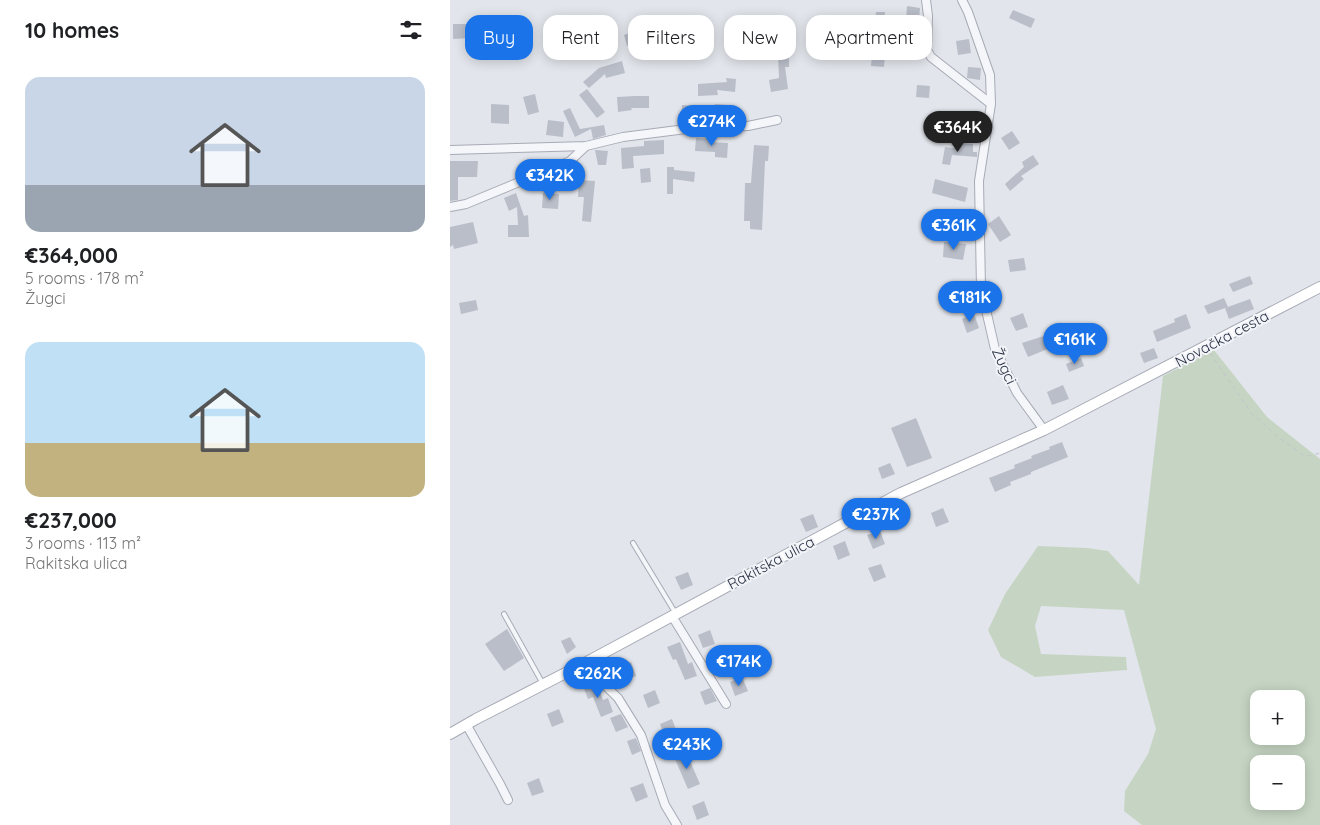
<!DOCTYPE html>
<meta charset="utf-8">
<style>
body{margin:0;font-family:Quicksand,sans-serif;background:#f6f6f6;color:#202124;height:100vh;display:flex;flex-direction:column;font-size:19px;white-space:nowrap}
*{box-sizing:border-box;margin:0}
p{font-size:16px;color:#757577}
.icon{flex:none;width:28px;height:28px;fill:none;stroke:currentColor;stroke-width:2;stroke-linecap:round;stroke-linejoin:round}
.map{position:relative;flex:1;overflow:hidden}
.side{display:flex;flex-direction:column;background:#fff;width:450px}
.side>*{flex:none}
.hud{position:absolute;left:15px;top:15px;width:475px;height:45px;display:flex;gap:10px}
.controls{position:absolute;left:800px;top:690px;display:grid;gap:10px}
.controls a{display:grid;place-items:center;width:55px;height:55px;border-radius:10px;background:#fff;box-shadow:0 2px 12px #0003;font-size:25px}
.price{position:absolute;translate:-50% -42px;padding:0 11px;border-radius:18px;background:#1a73e8;color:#fff;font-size:16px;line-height:32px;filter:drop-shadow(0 1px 2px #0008)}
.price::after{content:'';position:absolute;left:50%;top:30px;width:15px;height:11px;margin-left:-8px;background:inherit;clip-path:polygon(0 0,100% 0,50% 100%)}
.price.selected{background:#222;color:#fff}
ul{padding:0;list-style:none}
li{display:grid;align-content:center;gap:10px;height:265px;padding:0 25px}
li span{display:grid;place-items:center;height:155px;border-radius:15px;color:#555}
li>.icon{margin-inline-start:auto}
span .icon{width:90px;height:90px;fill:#fffc;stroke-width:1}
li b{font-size:21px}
h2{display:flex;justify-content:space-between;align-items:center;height:60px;padding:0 25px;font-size:21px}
.pill{padding:0 18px;border-radius:15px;background:#fff;box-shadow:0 2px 12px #0003;font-size:18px;line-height:45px}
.pill.selected{background:#1a73e8;color:#fff}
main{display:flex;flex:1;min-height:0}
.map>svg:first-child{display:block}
.green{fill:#c6d5c3;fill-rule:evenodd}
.building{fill:#b9bec9}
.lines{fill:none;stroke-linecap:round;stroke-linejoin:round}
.lane-casing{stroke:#a7abb6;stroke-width:6}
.street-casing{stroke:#a7abb6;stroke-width:10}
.secondary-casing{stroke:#a7abb6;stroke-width:12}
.path{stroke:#c0c3ca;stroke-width:1;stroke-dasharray:4 4;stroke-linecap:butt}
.lane{stroke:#f5f6f9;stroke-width:4}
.street{stroke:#f5f6f9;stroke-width:8}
.secondary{stroke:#fff;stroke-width:10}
.labels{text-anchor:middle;stroke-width:4;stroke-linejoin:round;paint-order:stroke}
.street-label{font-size:15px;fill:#293144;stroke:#f2f4f8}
</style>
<main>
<section class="side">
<h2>10 homes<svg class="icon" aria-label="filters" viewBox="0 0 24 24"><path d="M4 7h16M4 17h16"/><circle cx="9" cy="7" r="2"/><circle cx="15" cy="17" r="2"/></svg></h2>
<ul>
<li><span style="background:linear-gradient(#c9d6e8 70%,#9aa5b1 0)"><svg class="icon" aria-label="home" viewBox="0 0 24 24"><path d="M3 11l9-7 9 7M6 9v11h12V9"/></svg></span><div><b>€364,000</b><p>5 rooms · 178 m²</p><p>Žugci</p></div></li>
<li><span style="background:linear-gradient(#bfe0f5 65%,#c2b280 0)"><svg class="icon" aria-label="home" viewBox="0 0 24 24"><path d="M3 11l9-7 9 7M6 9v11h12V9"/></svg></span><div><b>€237,000</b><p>3 rooms · 113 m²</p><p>Rakitska ulica</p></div></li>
</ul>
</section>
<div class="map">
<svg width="870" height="825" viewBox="0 0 870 825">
<rect width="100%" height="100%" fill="#e2e5eb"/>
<!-- green -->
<path class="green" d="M764,350L817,417L870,459V825H692L674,811L675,791L698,754L706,729L674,610L591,606L585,626L591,654L676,657L677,670L585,677L551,657L538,630L555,594L588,546L637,548L658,551L689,585L713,376ZM809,699H846V736H809ZM809,764H846V801H809Z"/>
<!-- building -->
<g class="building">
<polygon points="457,6 470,8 469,21 456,20"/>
<polygon points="563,10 585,19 581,28 559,18"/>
<polygon points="426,12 435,12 433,36 424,35"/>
<polygon points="3,24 20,24 20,38 3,39"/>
<polygon points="190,29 194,41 177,46 174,35"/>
<polygon points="519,39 521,53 508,55 506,41"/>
<polygon points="446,41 464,43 463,55 445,54"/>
<polygon points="328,54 339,54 339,67 335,67 338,89 321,92 319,80 329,78"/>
<polygon points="422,54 435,54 434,67 421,66"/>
<polygon points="172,61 175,73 156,78 155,74 139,88 133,82 149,68"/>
<polygon points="518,67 531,68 530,80 517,78"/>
<polygon points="276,78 286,79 285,92 267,90 268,95 248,96 248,84 277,82"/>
<polygon points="467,85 480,86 479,98 466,97"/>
<polygon points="137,89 155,112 147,118 129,95"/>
<polygon points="85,94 89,112 78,115 73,97"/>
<polygon points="185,96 199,96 199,108 181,108 182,110 168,112 167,97"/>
<polygon points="41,104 59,105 59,124 41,123"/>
<polygon points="265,104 278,105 276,120 264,119"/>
<polygon points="232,105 245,106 244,120 231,119"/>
<polygon points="120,108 130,129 154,125 156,135 143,139 141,129 125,137 113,111"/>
<polygon points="98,120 114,122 113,137 96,135"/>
<polygon points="562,131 570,143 559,150 551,138"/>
<polygon points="246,138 261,139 261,142 278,143 277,158 265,157 265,152 245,151"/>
<polygon points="214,140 214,154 183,156 184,168 172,169 171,148 194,146 194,141"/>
<polygon points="511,143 523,144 523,152 527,152 527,157 502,155 500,165 492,164 495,147 510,149"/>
<polygon points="304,145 319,146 318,161 315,161 312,230 300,229 300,221 294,221 295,183 301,183"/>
<polygon points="145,150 158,151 156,165 148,165"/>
<polygon points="583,155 589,164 571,176 574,179 560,191 555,184 574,167 572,162"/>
<polygon points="0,161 28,161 27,177 8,177 8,200 0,201"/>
<polygon points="217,167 224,167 224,170 245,172 244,182 223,179 223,194 217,194"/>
<polygon points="200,168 201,182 191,183 190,169"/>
<polygon points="485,179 518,188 515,202 482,193"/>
<polygon points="129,180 145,181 141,222 132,221 134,197 128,197"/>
<polygon points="66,193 74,216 78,215 79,237 58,237 58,225 68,225 67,207 59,211 54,198"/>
<polygon points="93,193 109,194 108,209 92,208"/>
<polygon points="549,216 561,235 550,242 538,224"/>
<polygon points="23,222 28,243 4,249 3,245 0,247 0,227"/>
<polygon points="494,242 516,244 513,260 493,257"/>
<polygon points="574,258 576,270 560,272 558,260"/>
<polygon points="800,276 803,284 783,292 779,284"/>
<polygon points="774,298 778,307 758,314 754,306"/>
<polygon points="800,299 804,309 779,319 775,308"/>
<polygon points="26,300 28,310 11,314 9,303"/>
<polygon points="573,313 578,327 566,331 560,318"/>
<polygon points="524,314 529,328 517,333 512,319"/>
<polygon points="736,314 741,328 707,342 703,331 725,322 724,319"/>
<polygon points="603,333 610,348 602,352 600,348 578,357 572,343"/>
<polygon points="704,348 708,358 694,363 690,353"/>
<polygon points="631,358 634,366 619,372 616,364"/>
<polygon points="613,385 619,399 602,405 597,392"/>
<polygon points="466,418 482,458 457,467 441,428"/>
<polygon points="612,442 618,457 581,472 581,474 560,482 561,485 545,492 539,478 565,468 564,465 582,458 581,456 600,449 599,447"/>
<polygon points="440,463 445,474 432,479 428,468"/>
<polygon points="493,508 499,522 486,527 481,513"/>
<polygon points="363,514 368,527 356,532 350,519"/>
<polygon points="430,531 435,544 423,549 417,535"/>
<polygon points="395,541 400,555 388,560 383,546"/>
<polygon points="431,564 436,577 424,582 418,568"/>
<polygon points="238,572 243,585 231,590 225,577"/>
<polygon points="57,629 74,658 54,671 35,644"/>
<polygon points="260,630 265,644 253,648 248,635"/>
<polygon points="120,637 126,647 117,654 111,641"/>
<polygon points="230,642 238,664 242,662 247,676 235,680 226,659 223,660 217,647"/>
<polygon points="278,646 284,660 271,665 266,651"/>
<polygon points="181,662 186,676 174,680 168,667"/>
<polygon points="292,677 298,691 285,696 280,682"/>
<polygon points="143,682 147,685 153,700 158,698 163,712 151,717 143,697 138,699 133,686"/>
<polygon points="260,688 267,701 255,705 250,692"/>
<polygon points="205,690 210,703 198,708 193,695"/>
<polygon points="109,709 114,722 102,727 97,714"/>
<polygon points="171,714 178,727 166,732 160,718"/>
<polygon points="222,719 227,732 215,737 210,724"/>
<polygon points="186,738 191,751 182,755 177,741"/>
<polygon points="236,752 250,784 238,789 224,757"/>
<polygon points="89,778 94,792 82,796 77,783"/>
<polygon points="193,783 198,797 186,802 180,788"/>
<polygon points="254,801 259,815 247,820 242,806"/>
</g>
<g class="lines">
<defs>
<g id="lane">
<polyline points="183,543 226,614"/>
<polyline points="54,614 93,684"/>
</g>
<g id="street">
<polyline points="476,0 478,16 477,50 481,57 541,104"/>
<polyline points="512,0 518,12 540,75 541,104 529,181 531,288 545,349 567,393 594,430"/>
<polyline points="0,150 136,146 173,137 236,129 298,126 327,120"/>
<polyline points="0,207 16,204 120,161 136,146"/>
<polyline points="222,616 276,704"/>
<polyline points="133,664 168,698 191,735 215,805 227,825"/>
<polyline points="16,724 50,784 58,800"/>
</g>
<polyline id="secondary" points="0,734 26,719 133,664 451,493 594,430 870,287"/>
</defs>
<!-- lane casing -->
<use href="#lane" class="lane-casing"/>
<!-- street casing -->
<use href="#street" class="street-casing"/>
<!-- secondary casing -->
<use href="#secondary" class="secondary-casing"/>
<!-- path -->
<polyline class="path" points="760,353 802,414 828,437 853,455 859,456 870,453"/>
<!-- lane -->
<use href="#lane" class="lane"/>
<!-- street -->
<use href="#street" class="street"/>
<!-- secondary -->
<use href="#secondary" class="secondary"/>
</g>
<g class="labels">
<!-- street labels -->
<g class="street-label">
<text transform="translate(772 339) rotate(-28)" y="5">Novačka cesta</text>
<text transform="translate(554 366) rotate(65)" y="5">Žugci</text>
<text transform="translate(321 563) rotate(-28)" y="5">Rakitska ulica</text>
</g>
</g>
</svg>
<div class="controls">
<a>+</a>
<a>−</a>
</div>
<b class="price" style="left:262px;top:147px">€274K</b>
<b class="price selected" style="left:508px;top:153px">€364K</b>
<b class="price" style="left:100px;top:201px">€342K</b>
<b class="price" style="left:504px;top:251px">€361K</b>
<b class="price" style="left:520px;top:323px">€181K</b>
<b class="price" style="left:625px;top:365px">€161K</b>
<b class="price" style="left:426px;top:540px">€237K</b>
<b class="price" style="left:289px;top:687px">€174K</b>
<b class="price" style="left:148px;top:699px">€262K</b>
<b class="price" style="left:237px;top:770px">€243K</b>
<div class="hud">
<a class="pill selected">Buy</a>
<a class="pill">Rent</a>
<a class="pill">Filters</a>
<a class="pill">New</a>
<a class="pill">Apartment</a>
</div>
</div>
</main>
